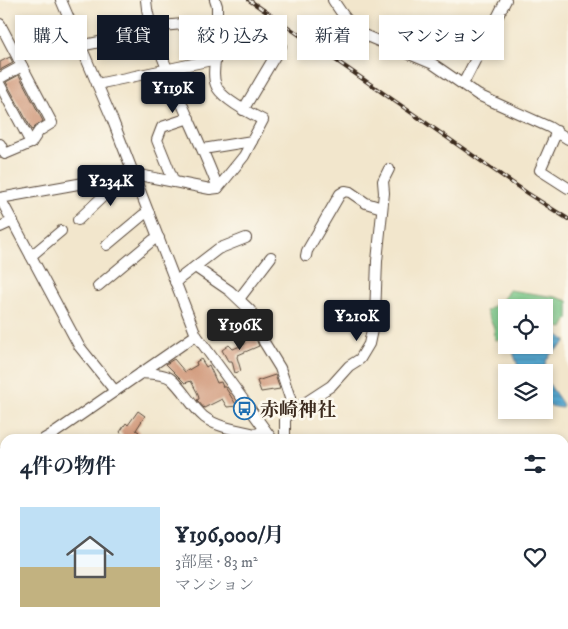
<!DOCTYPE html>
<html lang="ja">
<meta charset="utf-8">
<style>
body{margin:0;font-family:"IM FELL DW Pica","Noto Serif JP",serif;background:#f6f6f7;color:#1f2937;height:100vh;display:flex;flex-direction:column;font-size:19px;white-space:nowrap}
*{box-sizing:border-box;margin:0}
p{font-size:16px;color:#747a83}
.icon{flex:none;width:28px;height:28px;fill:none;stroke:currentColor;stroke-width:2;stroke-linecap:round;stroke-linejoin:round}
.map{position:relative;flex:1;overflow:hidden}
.side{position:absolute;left:0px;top:434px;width:569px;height:196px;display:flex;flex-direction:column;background:#fff;border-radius:15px 15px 0 0;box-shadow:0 2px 8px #0003}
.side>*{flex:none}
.hud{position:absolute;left:15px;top:15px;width:539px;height:45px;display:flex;gap:10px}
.buttons{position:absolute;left:498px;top:299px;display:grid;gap:10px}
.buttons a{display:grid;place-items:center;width:55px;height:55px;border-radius:0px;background:#fff;box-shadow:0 2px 8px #0003;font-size:25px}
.price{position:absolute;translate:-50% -42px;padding:0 11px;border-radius:5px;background:#111827;color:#fff;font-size:16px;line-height:32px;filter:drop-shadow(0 1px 2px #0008)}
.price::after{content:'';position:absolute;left:50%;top:30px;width:15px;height:11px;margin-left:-8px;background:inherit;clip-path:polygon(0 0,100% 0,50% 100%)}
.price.active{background:#222;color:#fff}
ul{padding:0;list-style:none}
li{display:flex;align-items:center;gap:15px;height:125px;padding:0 20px}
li+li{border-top:1px solid #e0e1e3}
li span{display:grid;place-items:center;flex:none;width:140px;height:100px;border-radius:0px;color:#555}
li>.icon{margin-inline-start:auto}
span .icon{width:60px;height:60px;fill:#fffc;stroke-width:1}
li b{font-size:21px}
h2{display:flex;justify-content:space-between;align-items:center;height:60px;padding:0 20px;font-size:21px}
.tag{padding:0 18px;border-radius:0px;background:#fff;box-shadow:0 2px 8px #0003;font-size:18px;line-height:45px}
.tag.active{background:#111827;color:#fff}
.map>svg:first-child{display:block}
.park{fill:#78c787;stroke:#5a7852}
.water{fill:url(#water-rules);stroke:#4a6a79}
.building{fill:#d19a7b}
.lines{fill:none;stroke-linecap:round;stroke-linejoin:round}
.minor-casing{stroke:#564638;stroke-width:12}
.minor{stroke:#fff;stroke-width:10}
.rail-casing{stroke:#3b2a1e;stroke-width:4}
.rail{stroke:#fbf7ec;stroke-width:2;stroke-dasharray:5.5;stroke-linecap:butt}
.labels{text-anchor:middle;stroke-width:5;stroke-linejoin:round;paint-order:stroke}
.poi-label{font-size:19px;font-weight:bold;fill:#3b2a1e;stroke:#fbf7ec;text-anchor:start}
</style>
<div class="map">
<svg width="568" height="629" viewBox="0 0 568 629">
<defs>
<pattern id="water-rules" width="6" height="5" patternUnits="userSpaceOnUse" patternTransform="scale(1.25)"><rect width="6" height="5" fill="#59abd4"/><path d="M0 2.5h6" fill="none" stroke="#4b8bab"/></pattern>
</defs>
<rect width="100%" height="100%" fill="#fbf7ec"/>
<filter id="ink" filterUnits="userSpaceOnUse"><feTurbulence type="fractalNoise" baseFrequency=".02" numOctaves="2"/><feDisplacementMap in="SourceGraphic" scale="10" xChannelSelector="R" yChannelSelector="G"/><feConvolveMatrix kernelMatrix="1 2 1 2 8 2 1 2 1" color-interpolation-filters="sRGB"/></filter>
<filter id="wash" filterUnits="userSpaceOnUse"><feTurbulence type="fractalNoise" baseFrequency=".0096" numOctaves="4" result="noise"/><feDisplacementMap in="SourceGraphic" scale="20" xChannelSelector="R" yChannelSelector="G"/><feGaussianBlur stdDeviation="1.12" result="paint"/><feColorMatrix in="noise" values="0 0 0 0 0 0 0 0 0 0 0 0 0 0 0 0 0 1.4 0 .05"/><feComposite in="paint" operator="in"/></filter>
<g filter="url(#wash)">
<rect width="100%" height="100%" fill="#f2e6cc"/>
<!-- park -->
<polygon class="park" points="509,290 556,297 568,301 568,318 563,328 553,326 544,327 544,308 506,308 506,339 495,340 494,328 486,311 503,299"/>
<!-- water -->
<path class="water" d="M544,330L554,333L566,340C564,346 557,348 552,353C533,373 554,388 563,405L562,408L544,405V372H520L512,349L517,345H544Z"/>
<g id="blocks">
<!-- building -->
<g class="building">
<polygon points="10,57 13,63 0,70 0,62"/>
<polygon points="19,75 43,121 32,130 6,82"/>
<polygon points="254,334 259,346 238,355 237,357 241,371 235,373 232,361 228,361 222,350 229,345 233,349 245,344 242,339"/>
<polygon points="174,359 185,372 197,365 196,362 201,359 206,367 209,365 217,383 221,382 223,387 225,387 237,406 227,407 222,399 204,408 197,400 199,399 198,394 191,381 185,383 166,364"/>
<polygon points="275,375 280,389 261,392 257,381"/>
<polygon points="138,411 145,416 136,430 139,432 134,439 126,439 120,432 126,423 128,425"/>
</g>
</g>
</g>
<g filter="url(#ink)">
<use href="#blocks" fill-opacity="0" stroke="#564638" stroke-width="1"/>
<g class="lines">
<defs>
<g id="minor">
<polyline points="61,0 113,121 196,335 272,439"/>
<path d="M146,0C147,20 156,37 162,56C179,101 201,143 218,188"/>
<path d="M333,0C342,14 350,26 364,35L433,64L478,95L549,127L568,139"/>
<polyline points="0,24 52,123 39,131 31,143 5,154 0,144"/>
<polyline points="80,46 153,31 162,26 214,21 217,18 217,6 215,0"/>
<polyline points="0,78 22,66"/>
<polyline points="463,84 506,0"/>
<polyline points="0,85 31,143"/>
<polyline points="243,110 281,46"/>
<polyline points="557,131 540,170 568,188"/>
<polyline points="203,149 252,141"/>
<polyline points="174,182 157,140 162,127 189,118"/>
<path d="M0,198L134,174L210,189L218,188L244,156L263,120C251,114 220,98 216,85C213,78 214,69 215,62L212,60L97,84"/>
<polyline points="0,198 79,346 115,391"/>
<polyline points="78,220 115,185 137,181"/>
<polyline points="0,227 13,221"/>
<polyline points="107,245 143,215 149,213"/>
<polyline points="31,256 61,231"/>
<polyline points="306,256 307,251 340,194 345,191 350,192 366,203 382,208"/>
<polyline points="195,267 230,291 250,310 258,324 264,342 280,368 290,398 291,412"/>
<polyline points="175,282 218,249 246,238"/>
<polyline points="98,286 153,240 159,238"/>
<polyline points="239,299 271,257"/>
<path d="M141,373C150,374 164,373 171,379C182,388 192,407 204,417C218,428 239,430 256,434L265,430"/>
<polyline points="44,439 56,432 196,335"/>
<polyline points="285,439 285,419 291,412 331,386 349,366 360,359 369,344 375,316 377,261 384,193 383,181 389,169"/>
<polyline points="0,454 5,453"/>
<polyline points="564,530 568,522"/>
<polyline points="564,581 566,593"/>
<polyline points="463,625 466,629"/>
<polyline points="524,625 528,629"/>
<polyline points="285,629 286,625"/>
<polyline points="504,629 508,625"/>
</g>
</defs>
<!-- minor casing -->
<use href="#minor" class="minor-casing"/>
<!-- minor -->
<use href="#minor" class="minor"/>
<defs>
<polyline id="rail" points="249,0 527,193 568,219"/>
</defs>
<!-- rail casing -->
<use href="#rail" class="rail-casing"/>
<!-- rail -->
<use href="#rail" class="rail"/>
</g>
</g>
<!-- icons -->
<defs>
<symbol id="bus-ring" viewBox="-11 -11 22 22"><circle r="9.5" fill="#fbf7ec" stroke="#1f6fb2" stroke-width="1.5"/><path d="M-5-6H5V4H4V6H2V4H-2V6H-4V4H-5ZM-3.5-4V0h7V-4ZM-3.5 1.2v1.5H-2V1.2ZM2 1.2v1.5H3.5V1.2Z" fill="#1f6fb2"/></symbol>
</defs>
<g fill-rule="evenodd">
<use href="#bus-ring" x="232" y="396" width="25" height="25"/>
</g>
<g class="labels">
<!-- poi labels -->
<g class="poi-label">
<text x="260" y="416">赤崎神社</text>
</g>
</g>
</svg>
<div class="buttons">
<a><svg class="icon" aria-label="locate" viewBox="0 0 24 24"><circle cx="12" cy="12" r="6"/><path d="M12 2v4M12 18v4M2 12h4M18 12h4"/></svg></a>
<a><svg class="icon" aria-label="layers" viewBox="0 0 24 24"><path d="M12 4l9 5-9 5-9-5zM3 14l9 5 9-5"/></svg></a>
</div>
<b class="price" style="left:173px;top:114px">¥119K</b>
<b class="price" style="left:111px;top:207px">¥234K</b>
<b class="price" style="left:357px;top:342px">¥210K</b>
<b class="price active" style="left:240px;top:351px">¥196K</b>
<div class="hud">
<a class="tag">購入</a>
<a class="tag active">賃貸</a>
<a class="tag">絞り込み</a>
<a class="tag">新着</a>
<a class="tag">マンション</a>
</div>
<section class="side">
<h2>4件の物件<svg class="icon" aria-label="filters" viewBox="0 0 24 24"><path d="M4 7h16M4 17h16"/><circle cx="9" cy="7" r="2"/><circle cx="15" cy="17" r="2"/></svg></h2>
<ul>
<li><span style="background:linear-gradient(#bfe0f5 60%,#c2b280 0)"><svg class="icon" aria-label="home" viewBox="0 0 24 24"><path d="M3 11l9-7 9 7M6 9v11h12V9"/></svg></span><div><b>¥196,000/月</b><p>3部屋 · 83 m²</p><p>マンション</p></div><svg class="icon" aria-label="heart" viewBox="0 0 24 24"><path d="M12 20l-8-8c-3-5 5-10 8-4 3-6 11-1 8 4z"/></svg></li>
</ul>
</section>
</div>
